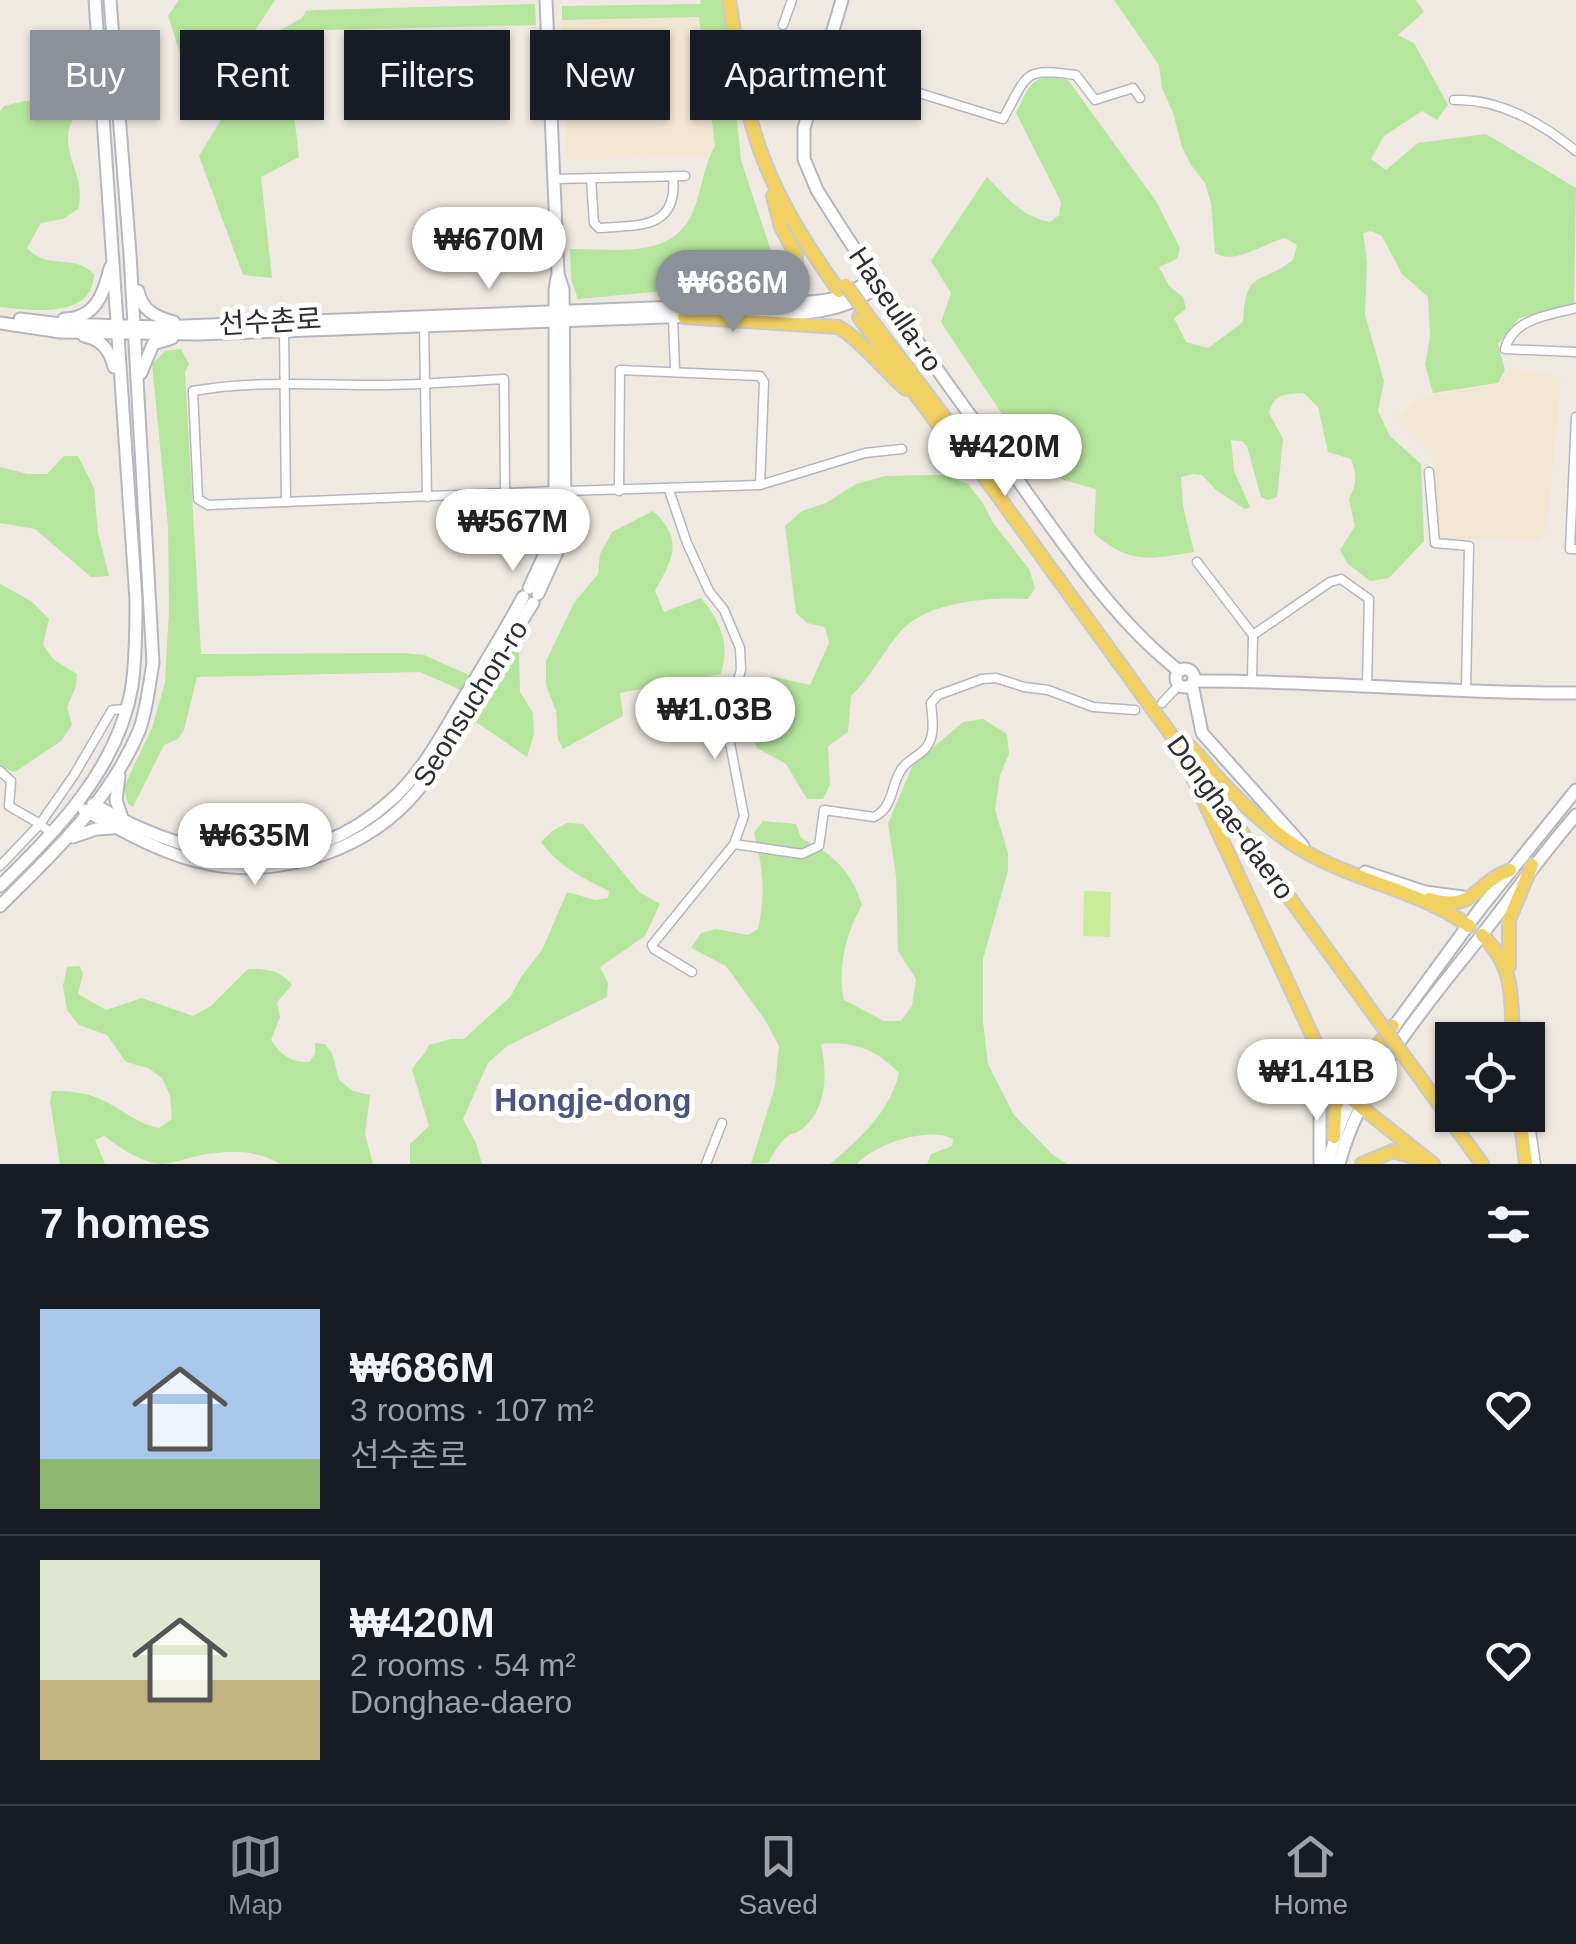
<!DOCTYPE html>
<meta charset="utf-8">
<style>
body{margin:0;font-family:Helvetica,"Noto Sans KR",sans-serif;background:#242831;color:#f1f3f6;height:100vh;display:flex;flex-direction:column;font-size:38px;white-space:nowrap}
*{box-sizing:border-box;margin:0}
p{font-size:32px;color:#9ea1a6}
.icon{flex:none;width:55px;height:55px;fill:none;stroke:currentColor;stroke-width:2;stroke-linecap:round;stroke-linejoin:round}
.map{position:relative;height:1164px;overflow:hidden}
.drawer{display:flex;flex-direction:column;background:#171b24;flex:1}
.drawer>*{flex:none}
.top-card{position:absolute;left:30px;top:30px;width:1000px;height:90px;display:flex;gap:20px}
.tools{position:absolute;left:1435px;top:1022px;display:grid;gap:20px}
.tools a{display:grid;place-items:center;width:110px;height:110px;border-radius:0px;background:#171b24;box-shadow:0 2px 8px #0004;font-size:50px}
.price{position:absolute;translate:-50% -85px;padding:0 22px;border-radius:35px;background:#fff;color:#222;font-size:32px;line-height:65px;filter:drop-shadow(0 2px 5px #0008)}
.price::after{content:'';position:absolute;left:50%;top:60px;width:30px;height:22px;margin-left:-15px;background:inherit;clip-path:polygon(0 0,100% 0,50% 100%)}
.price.active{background:#8c9099;color:#fff}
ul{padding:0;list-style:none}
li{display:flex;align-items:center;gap:30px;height:250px;padding:0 40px}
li+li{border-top:2px solid #363941}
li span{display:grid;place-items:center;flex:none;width:280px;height:200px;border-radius:0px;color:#555}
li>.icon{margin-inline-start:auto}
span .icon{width:120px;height:120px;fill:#fffc;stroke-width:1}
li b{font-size:42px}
h2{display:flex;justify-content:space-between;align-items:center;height:120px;padding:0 40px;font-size:42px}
.tag{padding:0 35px;border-radius:0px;background:#171b24;box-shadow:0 2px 8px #0004;font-size:35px;line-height:90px}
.tag.active{background:#8c9099;color:#fff}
.tab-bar{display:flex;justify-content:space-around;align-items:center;height:140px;border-top:2px solid #363941;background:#171b24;font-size:28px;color:#9ea1a6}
.tab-bar a{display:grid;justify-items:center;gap:5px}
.tab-bar .active{color:#8c9099}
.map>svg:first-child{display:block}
.education{fill:#f0e6d1}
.green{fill:#b6e59e}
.pitch{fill:#c9ec9a}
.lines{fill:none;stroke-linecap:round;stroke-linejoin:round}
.street-casing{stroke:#b4b7c1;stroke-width:11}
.secondary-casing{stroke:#b4b7c1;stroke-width:15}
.primary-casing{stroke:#c9c9c9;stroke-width:16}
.street{stroke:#fff;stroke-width:8}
.secondary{stroke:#fff;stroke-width:11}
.primary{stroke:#f2d163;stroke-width:12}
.primary-bridge-casing{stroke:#c9c9c9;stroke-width:16;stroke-linecap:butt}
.primary-bridge{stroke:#f2d163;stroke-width:12}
.labels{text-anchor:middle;stroke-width:10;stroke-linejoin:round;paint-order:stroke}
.street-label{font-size:28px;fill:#2e2e2e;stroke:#fff}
.quarter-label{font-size:32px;font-weight:bold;fill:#4d5680;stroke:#fff}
</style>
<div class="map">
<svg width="1576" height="1164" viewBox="0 0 1576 1164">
<rect width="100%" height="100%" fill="#efe9e1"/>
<!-- education -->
<g class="education">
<polygon points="699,17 715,146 708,157 566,158 562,20"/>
<polygon points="1510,368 1561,377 1547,529 1537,541 1441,539 1432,452 1396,416 1424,397 1500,384"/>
</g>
<!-- green -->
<g class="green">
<polygon points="179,0 275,0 248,41 273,102 294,115 299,157 261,177 272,278 243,275 199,156 231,103 207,81 194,96 168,16"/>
<path d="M701,0H721L731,59L741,160L772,254L773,273L766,278L741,284L578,299L571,279L570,249C611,248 671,261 692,214C702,192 703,166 715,146L699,17L562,20V6L700,4Z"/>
<path d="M1114,0H1416L1424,12L1398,35L1414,43L1448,105L1437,120L1422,111L1384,136L1371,159L1386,170L1418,143L1486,134L1576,188L1574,305L1519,318L1498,344L1505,370L1498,383L1433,393L1425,365L1430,336L1428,297L1402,274L1382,236L1371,231L1363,233L1367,261L1365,315L1384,381L1378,411L1390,436L1421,464L1424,541L1389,578L1370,581L1347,563L1340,550L1355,526L1349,499C1357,484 1357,475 1351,459L1328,452L1318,407L1304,393C1286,394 1274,393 1269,413L1283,439L1277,497L1268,500L1261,497L1247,446L1242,441L1231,440L1234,471L1250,507L1245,509L1216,490L1202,475L1193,474L1181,477L1183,506L1194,552C1151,559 1129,565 1094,533L1096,489L1063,480L1049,468L1030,433L1004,417L941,322L951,293L931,261L987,177C1007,197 1020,216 1050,222L1059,215L1061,202L1016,113C1032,81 1031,74 1068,80L1156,201L1180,248L1177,259L1159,267L1169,286L1183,297L1186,309L1174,318L1186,342L1208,348L1243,322C1246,269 1257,287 1293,260L1297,245L1285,238C1262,244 1236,265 1215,253L1211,203L1205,183L1191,165L1182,147L1173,113L1162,88L1159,65Z"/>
<polygon points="535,4 536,25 284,31 272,35 302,18 306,11 317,10"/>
<path d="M24,101C41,101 63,101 76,113C53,151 88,171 78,209L63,219L41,223L27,248C48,271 73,253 94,274C93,320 31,310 0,307V111L4,106Z"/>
<polygon points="181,349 189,364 185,372 201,654 404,653 424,655 471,676 463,691 420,672 197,677 184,730 178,739 164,745 133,807 128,804 124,787 152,728 165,683 169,611 168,526 152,364 165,351"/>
<polygon points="64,456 78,456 94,488 98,533 109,576 91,577 35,529 0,523 0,467 28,474 47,474"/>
<path d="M927,475H945L968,484L982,502L994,524L1029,569L1035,588L1028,599C990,597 927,601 900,632C882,653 871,677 851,696L848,732L828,746L830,785L823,799H807L786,764L757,748L751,735L750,706L756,683L774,677L810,685L829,643L825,627L807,623L796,613L785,526L802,511L826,503L856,484L885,476Z"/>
<path d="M653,511C685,540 672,560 655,591L664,612L701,598C721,622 730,643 721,674L620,693L623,716L563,749L558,739L556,711L546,685V661L574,603L598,574L600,554L612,532Z"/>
<polygon points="0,584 31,601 49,619 43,645 54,660 77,674 76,686 67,707 72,725 61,741 15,772 0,767"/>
<polygon points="514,648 519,651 520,692 533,713 534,734 527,757 473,720"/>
<path d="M983,719L1007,734L1009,754L1000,775L995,810L1008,853V871L983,959V1022L988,1064L1014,1115L1053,1155L1067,1164H927L931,1154L952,1146L953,1139C928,1126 875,1144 857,1164H830C859,1140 891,1110 899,1073C878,1050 852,1040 821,1044C827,1073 828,1108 802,1129C795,1135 795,1131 788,1136C779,1143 773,1154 768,1163L751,1164L775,1086L779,1046L765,1020L726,966L691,948L701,933L716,929L748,935L758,929C766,896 763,866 754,833L763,821L796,824L801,838C833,854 851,870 862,905C846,933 837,968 844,1000L884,1021H901L912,1006L916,979L898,951L896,876L888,823L913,765L963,722Z"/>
<path d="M567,823L583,824L639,892L660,904L645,936L600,967L608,983L607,997L507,1046L488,1063L463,1119L476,1143L482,1164H410V1144L429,1126L412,1070C417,1060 424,1057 429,1045L451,1039H464L511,996L521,977L542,950L567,892L595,900L608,898L609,891C583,878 558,866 541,842L552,831Z"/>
<path d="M80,966L83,974L78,994L106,1010L142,998L193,1016L211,1006L248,969C267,969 280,970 292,985L277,1002L280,1017L271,1040C282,1056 290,1062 309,1062L315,1054V1043L325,1044L332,1053L339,1080L353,1091L370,1095L365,1134L373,1164H280C255,1148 221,1150 193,1157C183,1159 172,1164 161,1164C142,1163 119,1147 104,1136L95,1140L105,1164H60L50,1101L52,1091C68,1091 85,1092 100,1099C123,1109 133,1122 159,1128L172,1119L170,1095L162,1078L148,1068L126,1062L107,1035L79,1025L67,1010L63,986L67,967Z"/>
</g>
<!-- pitch -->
<polygon class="pitch" points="1084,891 1111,892 1110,937 1083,936"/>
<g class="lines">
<defs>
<g id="street">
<polyline points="783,25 792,0"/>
<path d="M822,63L1003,119C1028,74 1022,67 1076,75L1095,100L1133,88L1140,98"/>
<path d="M1454,100C1498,98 1542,123 1576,151"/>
<polyline points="555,179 685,176"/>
<path d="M591,179L594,223L599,228C638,225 678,230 673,177"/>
<path d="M1576,308C1550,315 1513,318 1505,349L1576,352"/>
<polyline points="673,318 675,370"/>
<polyline points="424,325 427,497"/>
<polyline points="284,331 286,502"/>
<polyline points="1576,417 1570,549 1576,549"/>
<polyline points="1429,472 1435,543 1469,546 1466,689"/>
<polyline points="669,490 687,543 709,591 724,610 740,648 741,670 729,710 728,733 744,816 734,844 652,945 654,949 692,972"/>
<polyline points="566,491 760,485 865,453 902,449"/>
<polyline points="619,491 620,370 760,376 764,382 760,485"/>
<path d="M505,493L504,379C462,381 421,385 379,385C316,385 257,380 193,391L198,499L208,505L556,491"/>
<polyline points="1197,562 1253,635 1252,679"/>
<polyline points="1253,635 1330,582 1341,579 1369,599 1367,686"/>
<polyline points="1162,703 1179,685"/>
<polyline points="0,771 11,781 9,806 40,824 74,775 112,710 126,709"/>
<path d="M734,844L802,854L819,846L824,810L874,817C894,807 890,787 901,770C908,758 924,755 929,743C935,732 932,715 931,703L938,695L952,690L982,679L996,678L1024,687L1048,690L1093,707L1135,710"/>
<polyline points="0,866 40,824 52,834"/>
<polyline points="1528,1111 1536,1164"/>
<polyline points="706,1164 722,1123"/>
</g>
<g id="secondary">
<path d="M842,0L804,128V159L817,190C879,290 947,385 1017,479C1065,546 1114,620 1179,671"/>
<path d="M138,291C142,310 155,317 174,322"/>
<path d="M725,315C775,313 839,321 878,285"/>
<path d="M20,319L61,324L158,327L808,302C835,301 853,294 873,277"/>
<path d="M64,319C95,319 104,294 110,268"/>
<polyline points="0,323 61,332 198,334 692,316"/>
<path d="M84,336C102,339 110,351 114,367"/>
<polyline points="141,373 153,344 172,338"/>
<polyline points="529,588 550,543 555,520 555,290 557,278"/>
<polyline points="538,594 557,552 565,511 563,289 558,274 546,0"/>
<circle cx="1185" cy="678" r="9"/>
<path d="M1194,681C1322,680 1448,694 1576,693"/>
<polyline points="1192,684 1202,733 1303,846"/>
<polyline points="119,776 116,800 123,821"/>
<path d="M93,804C191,861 298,883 390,801C423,773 443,732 465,696C485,663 505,631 523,597"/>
<path d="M84,810C124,832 166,856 210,864C284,878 369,849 417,791C464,734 494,664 533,603"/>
<polyline points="73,837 96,829 113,828"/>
<polyline points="1365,872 1425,892 1463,897"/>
<path d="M0,886C57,830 118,769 132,686C136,658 136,629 136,600L95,0"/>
<path d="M0,906C53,853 109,802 139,731C147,710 149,685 153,663L130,254L110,0"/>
<polyline points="1390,1032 1480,909 1576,790"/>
<polyline points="1320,1087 1320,1164"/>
<path d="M1328,1164C1338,1120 1357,1086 1380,1048"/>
<path d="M1339,1164C1362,1077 1427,1005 1481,936C1513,895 1542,854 1576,815"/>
</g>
<g id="primary">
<path d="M729,0C736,40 740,82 751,121C768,185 801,238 839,291"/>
<polyline points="728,306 782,293 796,277 796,255 781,227 773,196"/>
<path d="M684,317L838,327C857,336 887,373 906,389"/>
<polyline points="859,317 939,426 969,463 980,471 976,459 865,312"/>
<polyline points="980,471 1375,1016"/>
<path d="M1179,739C1196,749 1204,763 1217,777C1241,803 1270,830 1299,848C1352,881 1417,889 1469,926"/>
<polyline points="1191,773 1336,1087 1433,1164"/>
<path d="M1429,899C1476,913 1475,882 1510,870"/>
<path d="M1482,935C1515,967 1511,997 1513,1040"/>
<polyline points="1509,966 1509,920 1532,865"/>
<path d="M1328,1068C1359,1069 1376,1049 1393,1026"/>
<polyline points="1418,1075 1482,1164"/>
<polyline points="1320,1087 1336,1087 1334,1137"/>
<polyline points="1520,1115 1526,1164"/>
<polyline points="1362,1164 1393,1151 1420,1159"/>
</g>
</defs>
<!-- street casing -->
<use href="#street" class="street-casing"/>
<!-- secondary casing -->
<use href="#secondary" class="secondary-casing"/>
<!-- primary casing -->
<use href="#primary" class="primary-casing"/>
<!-- street -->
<use href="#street" class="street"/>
<!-- secondary -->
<use href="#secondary" class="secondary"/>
<!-- primary -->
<use href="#primary" class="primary"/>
<defs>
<g id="primary-bridge">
<polyline points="846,285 865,312"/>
<polyline points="1375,1016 1418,1075"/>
</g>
</defs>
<!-- primary-bridge casing -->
<use href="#primary-bridge" class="primary-bridge-casing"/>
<!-- primary-bridge -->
<use href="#primary-bridge" class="primary-bridge"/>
</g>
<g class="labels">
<!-- street labels -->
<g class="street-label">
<text transform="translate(896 309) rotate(56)" y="10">Haseulla-ro</text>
<text transform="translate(270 321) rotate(-3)" y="10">선수촌로</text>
<text transform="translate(470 703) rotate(-58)" y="10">Seonsuchon-ro</text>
<text transform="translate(1231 817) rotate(54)" y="10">Donghae-daero</text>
</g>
<!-- quarter labels -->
<g class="quarter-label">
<text x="593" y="1111">Hongje-dong</text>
</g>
</g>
</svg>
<div class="tools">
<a><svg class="icon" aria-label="locate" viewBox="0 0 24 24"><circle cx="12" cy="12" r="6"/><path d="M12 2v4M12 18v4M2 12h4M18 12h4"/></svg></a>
</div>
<b class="price" style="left:489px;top:292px">₩670M</b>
<b class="price active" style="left:733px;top:335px">₩686M</b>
<b class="price" style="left:1005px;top:499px">₩420M</b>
<b class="price" style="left:513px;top:574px">₩567M</b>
<b class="price" style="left:715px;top:762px">₩1.03B</b>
<b class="price" style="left:255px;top:888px">₩635M</b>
<b class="price" style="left:1317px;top:1124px">₩1.41B</b>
<div class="top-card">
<a class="tag active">Buy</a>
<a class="tag">Rent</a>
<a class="tag">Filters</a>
<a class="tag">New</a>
<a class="tag">Apartment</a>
</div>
</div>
<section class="drawer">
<h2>7 homes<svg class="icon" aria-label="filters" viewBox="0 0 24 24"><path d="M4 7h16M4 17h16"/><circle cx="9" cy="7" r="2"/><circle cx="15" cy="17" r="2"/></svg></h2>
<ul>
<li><span style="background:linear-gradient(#a9c7e8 75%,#8fb573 0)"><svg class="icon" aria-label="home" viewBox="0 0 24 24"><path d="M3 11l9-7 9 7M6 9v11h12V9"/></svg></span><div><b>₩686M</b><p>3 rooms · 107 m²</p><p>선수촌로</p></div><svg class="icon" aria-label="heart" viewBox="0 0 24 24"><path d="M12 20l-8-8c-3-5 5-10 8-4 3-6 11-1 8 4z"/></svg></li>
<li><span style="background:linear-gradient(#dfe7d0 60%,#c2b280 0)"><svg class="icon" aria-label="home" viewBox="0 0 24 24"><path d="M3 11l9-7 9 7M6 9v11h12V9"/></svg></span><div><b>₩420M</b><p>2 rooms · 54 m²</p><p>Donghae-daero</p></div><svg class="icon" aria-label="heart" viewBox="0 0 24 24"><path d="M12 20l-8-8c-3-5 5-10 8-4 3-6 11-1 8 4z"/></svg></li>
</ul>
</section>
<nav class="tab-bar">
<a class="active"><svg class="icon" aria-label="map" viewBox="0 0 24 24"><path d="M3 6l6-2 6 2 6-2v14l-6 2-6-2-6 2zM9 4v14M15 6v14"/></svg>Map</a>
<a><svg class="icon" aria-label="saved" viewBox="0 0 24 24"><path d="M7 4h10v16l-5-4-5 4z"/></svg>Saved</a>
<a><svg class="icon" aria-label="home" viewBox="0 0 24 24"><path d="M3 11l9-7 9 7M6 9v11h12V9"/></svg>Home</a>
</nav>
